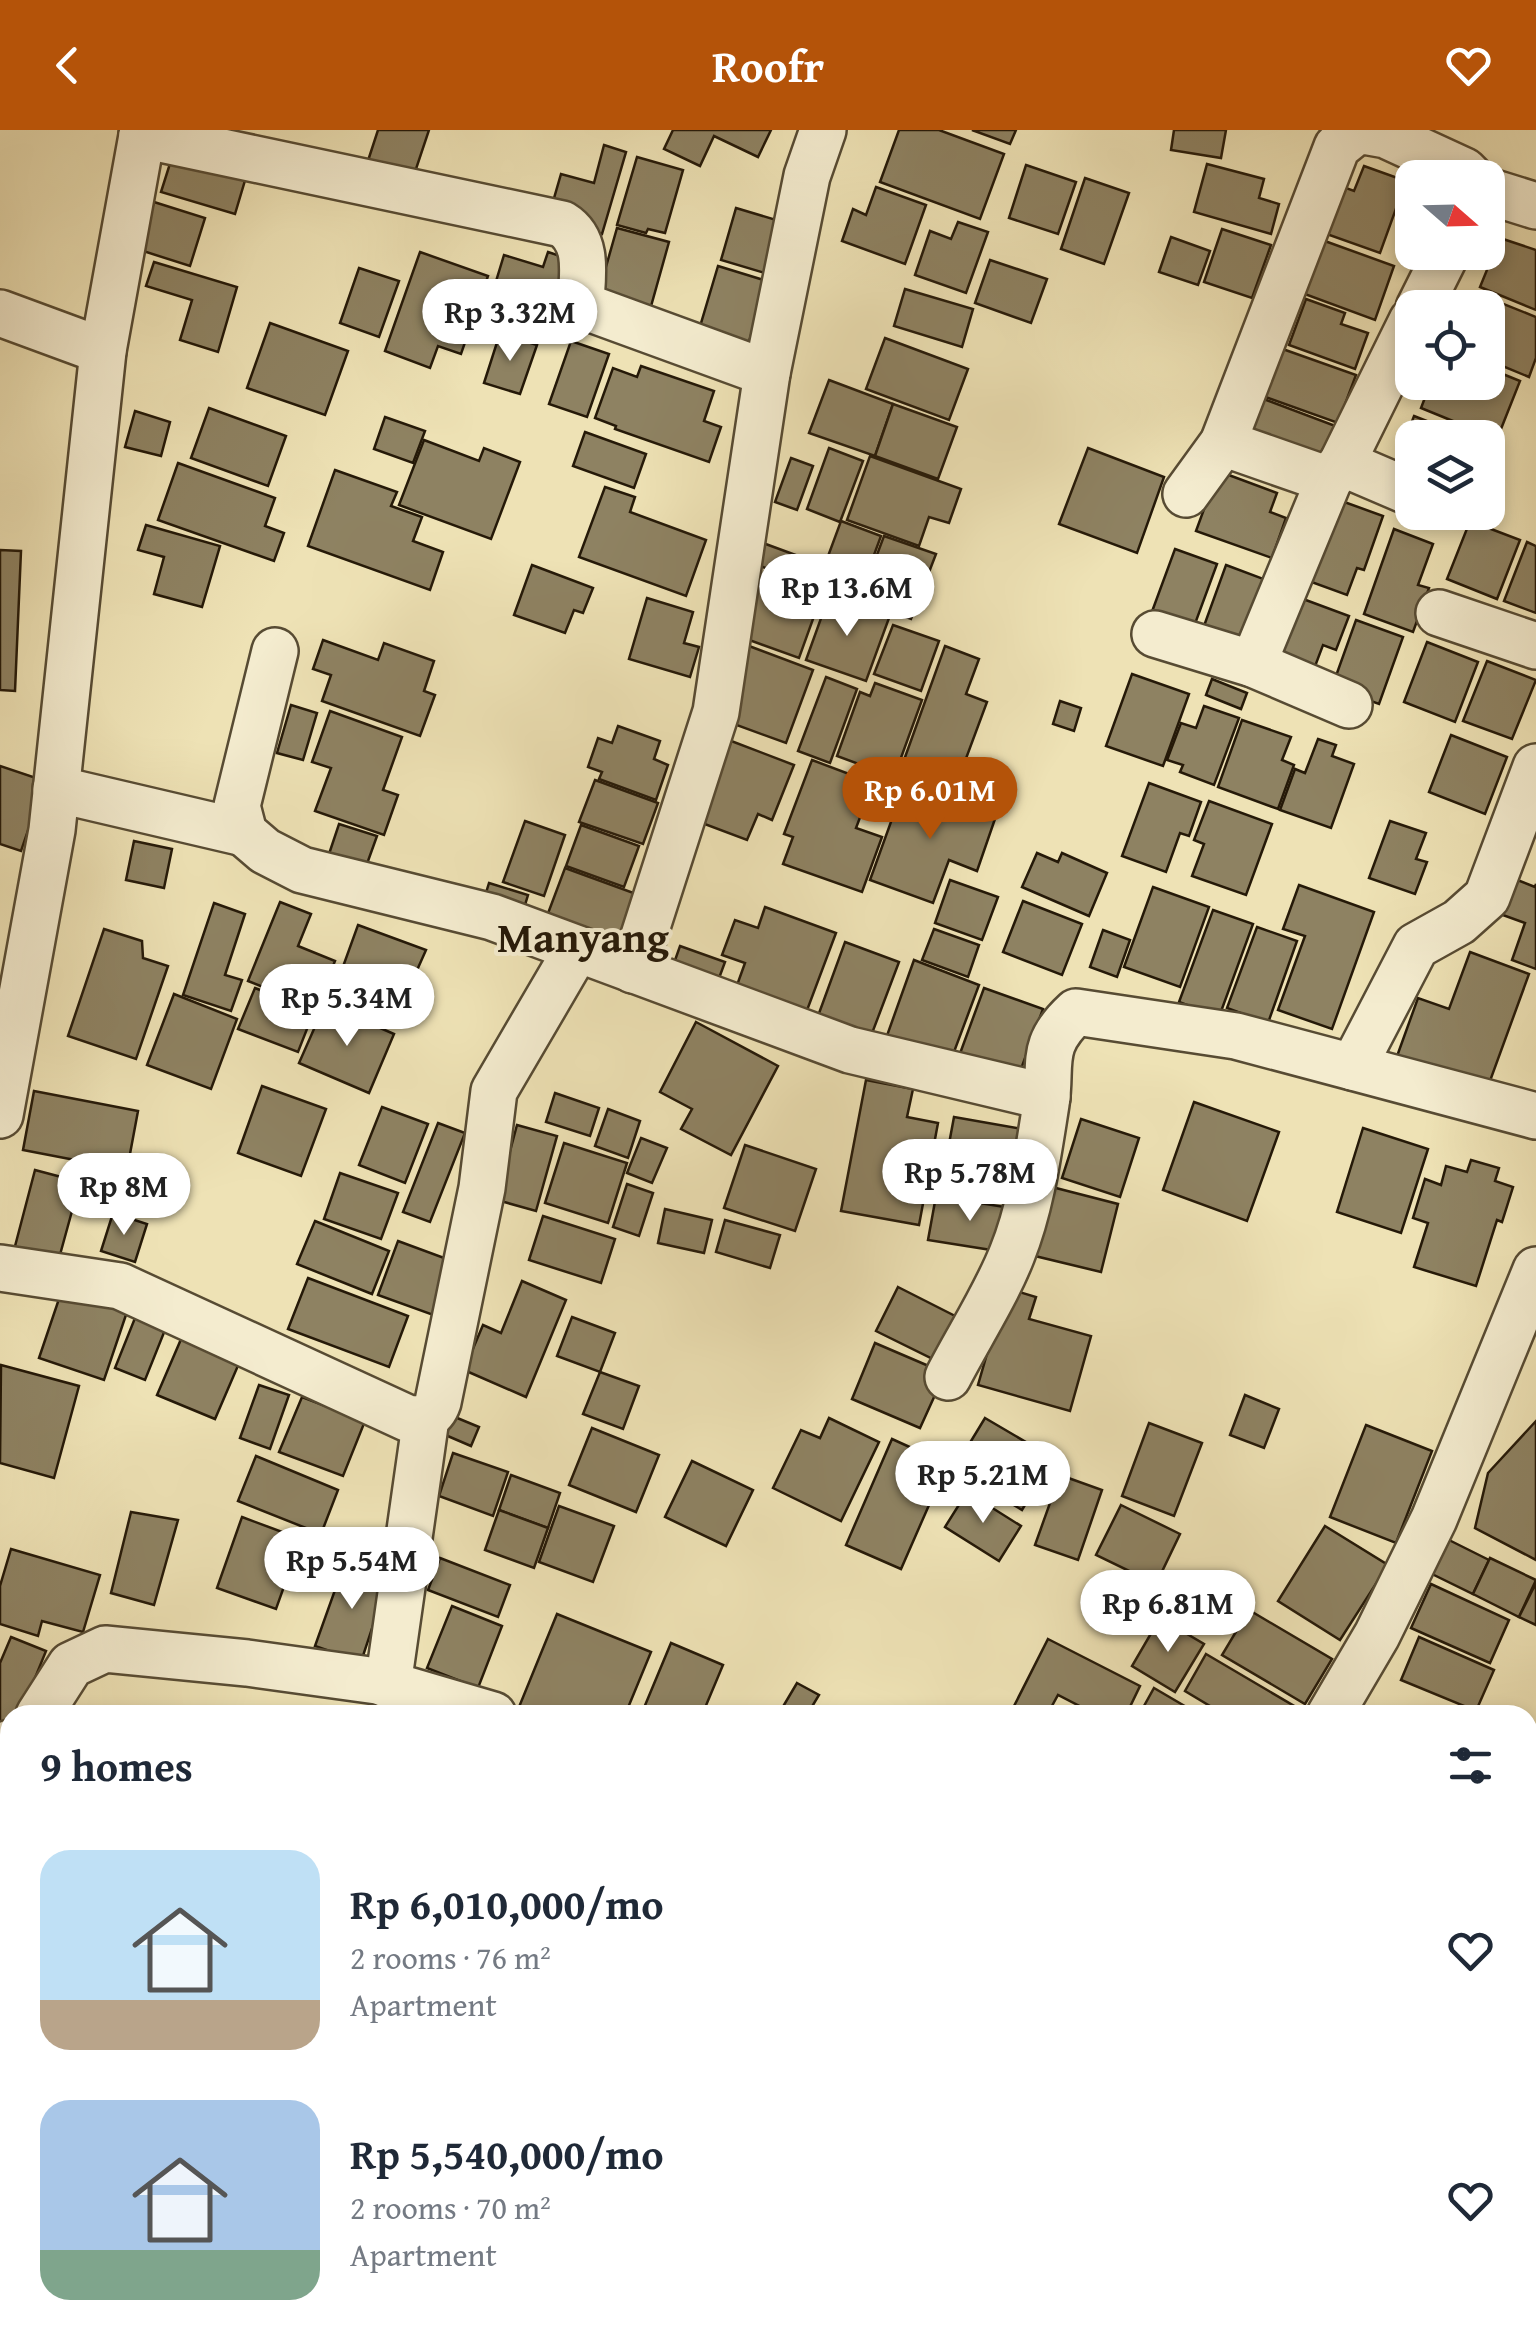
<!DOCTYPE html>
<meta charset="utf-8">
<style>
body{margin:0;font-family:"Gentium Book Plus",serif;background:#f6f6f7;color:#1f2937;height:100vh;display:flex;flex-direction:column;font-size:38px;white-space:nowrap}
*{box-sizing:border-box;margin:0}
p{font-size:32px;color:#747a83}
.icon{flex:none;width:55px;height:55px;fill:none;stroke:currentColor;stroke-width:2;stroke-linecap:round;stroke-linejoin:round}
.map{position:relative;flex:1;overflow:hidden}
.side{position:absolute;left:0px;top:1575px;width:1538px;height:642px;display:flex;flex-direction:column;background:#fff;border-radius:30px 30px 0 0;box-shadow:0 5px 15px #0003}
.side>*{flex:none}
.needle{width:65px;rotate:110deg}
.buttons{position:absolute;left:1395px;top:30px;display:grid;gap:20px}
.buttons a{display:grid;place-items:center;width:110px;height:110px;border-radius:20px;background:#fff;box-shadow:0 5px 15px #0003;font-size:50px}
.price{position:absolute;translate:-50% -85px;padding:0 22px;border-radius:35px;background:#fff;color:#222;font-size:32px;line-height:65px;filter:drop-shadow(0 2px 5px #0008)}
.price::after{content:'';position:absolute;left:50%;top:60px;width:30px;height:22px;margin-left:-15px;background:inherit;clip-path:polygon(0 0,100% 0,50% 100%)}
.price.selected{background:#b45309;color:#fff}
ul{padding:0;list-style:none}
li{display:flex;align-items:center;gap:30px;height:250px;padding:0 40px}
li span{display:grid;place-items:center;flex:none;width:280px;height:200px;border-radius:30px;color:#555}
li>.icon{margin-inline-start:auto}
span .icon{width:120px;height:120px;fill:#fffc;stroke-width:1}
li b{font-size:42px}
h2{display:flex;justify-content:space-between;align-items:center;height:120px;padding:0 40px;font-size:42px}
header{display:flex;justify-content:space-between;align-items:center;height:130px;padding:0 40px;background:#b45309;color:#fff;font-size:45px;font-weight:700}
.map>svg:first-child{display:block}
.building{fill:#8e8262;stroke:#251908;stroke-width:2.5}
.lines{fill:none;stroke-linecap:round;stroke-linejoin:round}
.minor-casing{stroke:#574b33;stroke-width:50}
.minor{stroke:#f4eccf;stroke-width:45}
.labels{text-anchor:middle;stroke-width:8;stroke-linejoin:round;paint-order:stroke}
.quarter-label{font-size:42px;font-weight:bold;fill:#251908;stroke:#f4eccf}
</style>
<header><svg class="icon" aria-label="back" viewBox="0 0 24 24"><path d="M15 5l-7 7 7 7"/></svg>Roofr<svg class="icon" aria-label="heart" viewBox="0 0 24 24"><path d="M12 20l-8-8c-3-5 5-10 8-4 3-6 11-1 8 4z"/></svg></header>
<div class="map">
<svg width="1536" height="2216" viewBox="0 0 1536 2216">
<rect width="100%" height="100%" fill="#eee2b5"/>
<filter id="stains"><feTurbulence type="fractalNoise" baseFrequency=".002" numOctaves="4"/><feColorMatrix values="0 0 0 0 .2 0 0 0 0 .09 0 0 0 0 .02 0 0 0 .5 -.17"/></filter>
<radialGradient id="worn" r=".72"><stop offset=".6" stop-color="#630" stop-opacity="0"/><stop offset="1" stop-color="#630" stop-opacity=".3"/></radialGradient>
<!-- building -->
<g class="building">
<polygon points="378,0 429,0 410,57 364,43"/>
<polygon points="673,0 771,0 758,27 714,6 700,36 664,19"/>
<polygon points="899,0 939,0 1004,24 980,89 880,52"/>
<polygon points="972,0 1016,0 1010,14"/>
<polygon points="1174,0 1226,0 1221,28 1171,20"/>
<polygon points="604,15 626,22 602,104 548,89 561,44 594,53"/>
<polygon points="173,24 246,47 235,84 161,62"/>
<polygon points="637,27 683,40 665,103 648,99 646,103 617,95"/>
<polygon points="1207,34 1264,49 1259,68 1279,74 1271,104 1194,82"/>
<polygon points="1026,35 1076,52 1058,104 1009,88"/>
<polygon points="1364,36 1406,51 1380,123 1321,102 1338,55 1354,61"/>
<polygon points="1085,48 1129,63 1104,134 1061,119"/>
<polygon points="876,57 926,75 905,134 842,111 853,79 866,85"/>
<polygon points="154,72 205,88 190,136 140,120"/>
<polygon points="736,78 783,92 768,144 721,130"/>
<polygon points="958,92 988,102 966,163 915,145 930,101 951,109"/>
<polygon points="617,98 669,112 648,187 596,172"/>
<polygon points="1222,99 1271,115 1252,168 1204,152"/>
<polygon points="1171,107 1210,121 1198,155 1159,142"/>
<polygon points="1500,108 1536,120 1536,180 1480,157"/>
<polygon points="1322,110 1394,136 1375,190 1302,163"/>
<polygon points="420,122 488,146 461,224 438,216 430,238 385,221"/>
<polygon points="548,122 569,129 556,173 546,170 538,197 487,181 504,125 543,137"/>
<polygon points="990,130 1047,149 1031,193 975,173"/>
<polygon points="154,132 237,157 218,222 180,210 192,170 146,156"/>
<polygon points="718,136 767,151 748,215 699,200"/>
<polygon points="359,138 399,151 379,207 340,193"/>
<polygon points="905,159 973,179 962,217 894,196"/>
<polygon points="1476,163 1536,187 1536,228 1529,247 1488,230 1494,218 1488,215 1488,178 1470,178"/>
<polygon points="1306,169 1345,183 1341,194 1368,203 1355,239 1289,215"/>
<polygon points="270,193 348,221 325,285 247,258"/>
<polygon points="500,203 537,215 520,264 484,253"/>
<polygon points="885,208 968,239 949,290 866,259"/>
<polygon points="571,211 609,224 587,287 549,274"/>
<polygon points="1277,217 1356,245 1338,293 1260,265"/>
<polygon points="641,236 714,261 704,291 721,297 709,332 615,299 616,296 595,288 613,238 637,247"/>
<polygon points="1488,238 1520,251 1497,309 1421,278 1431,252 1488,252"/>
<polygon points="829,250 893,274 875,326 809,303"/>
<polygon points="1261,268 1338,297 1324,335 1247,307"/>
<polygon points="893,274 957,297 938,349 875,326"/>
<polygon points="209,278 286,306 268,356 191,328"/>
<polygon points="135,281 170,292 161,326 125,317"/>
<polygon points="1414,286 1460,304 1459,308 1412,308 1412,339 1396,333"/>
<polygon points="385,287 425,301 413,333 374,319"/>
<polygon points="585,302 646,324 634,358 573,336"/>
<polygon points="424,310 479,331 484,318 520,332 491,409 399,375"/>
<polygon points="829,318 863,331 840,392 807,379"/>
<polygon points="1088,318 1164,347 1137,423 1059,394"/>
<polygon points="870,326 961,359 949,393 929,387 919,416 847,390"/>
<polygon points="791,328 813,336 797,380 775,372"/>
<polygon points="178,333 275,368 265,396 284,403 274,431 158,390"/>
<polygon points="335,340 397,362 391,376 422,387 413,411 443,422 430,460 308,416"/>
<polygon points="1218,341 1277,363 1270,382 1286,388 1272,428 1196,401"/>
<polygon points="605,357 635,367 630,382 706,410 686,466 579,427"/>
<polygon points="1336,369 1383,386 1364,440 1357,438 1347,465 1306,450"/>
<polygon points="841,391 881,406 857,471 817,456"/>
<polygon points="1470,391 1520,410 1497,469 1447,449"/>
<polygon points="146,395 220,416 202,477 154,464 164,427 138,420"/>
<polygon points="1394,399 1433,414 1418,455 1429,458 1413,502 1364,484"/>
<polygon points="884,406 936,424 911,489 860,470"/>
<polygon points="1527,412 1536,416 1536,483 1504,471"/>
<polygon points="763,413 812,431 804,453 755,434"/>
<polygon points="1175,419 1217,434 1192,502 1150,487"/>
<polygon points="0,420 21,421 15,561 0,560"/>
<polygon points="532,435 593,458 583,483 574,480 565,503 514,485"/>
<polygon points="1226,435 1274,453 1248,525 1200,507"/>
<polygon points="764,442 822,464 799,528 741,507"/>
<polygon points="829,466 889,488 866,551 806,530"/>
<polygon points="1295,466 1349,486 1336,520 1323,515 1311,547 1271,532"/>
<polygon points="647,468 693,482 684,513 699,517 690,547 629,529"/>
<polygon points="1356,490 1403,507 1379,574 1332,557"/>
<polygon points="893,495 939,511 921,561 874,544"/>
<polygon points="323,510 378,530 384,513 434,531 424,561 435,565 420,606 322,571 331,545 313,539"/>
<polygon points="1427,512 1478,532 1455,592 1404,572"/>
<polygon points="749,516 813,540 786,613 723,590"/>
<polygon points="945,516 979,529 966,564 987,572 958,650 904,630"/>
<polygon points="1487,531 1536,550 1512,609 1463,591"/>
<polygon points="1132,544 1189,564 1163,636 1106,616"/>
<polygon points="826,547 857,559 830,633 798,621"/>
<polygon points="1212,549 1247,563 1241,579 1206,565"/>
<polygon points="875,553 922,570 894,647 837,626 860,562 870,566"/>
<polygon points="1060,571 1081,578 1074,601 1053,594"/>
<polygon points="291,575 317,583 303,630 277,623"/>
<polygon points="1204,576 1239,588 1214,655 1180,642 1183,635 1167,630 1181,593 1196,598"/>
<polygon points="330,581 402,607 383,660 398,665 384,705 315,681 331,638 312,632"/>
<polygon points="1242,590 1291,607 1282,630 1294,635 1278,679 1218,657"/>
<polygon points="618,596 660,611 654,629 668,635 656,670 599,649 602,642 588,637 598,608 612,613"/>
<polygon points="1451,605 1507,627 1485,684 1429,662"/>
<polygon points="726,609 794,635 772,690 758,684 747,710 694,690"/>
<polygon points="1318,609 1336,615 1332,626 1354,634 1331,698 1280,680 1295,639 1305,643"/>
<polygon points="812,630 873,653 856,698 882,707 862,762 783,734 793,707 784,704"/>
<polygon points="0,636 45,651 21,721 0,714"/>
<polygon points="595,650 658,673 643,714 579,692"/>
<polygon points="905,653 996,686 977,741 949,730 933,773 870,750"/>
<polygon points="1149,653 1201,672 1189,706 1180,703 1166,742 1122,726"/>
<polygon points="1209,671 1272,694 1246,765 1192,746 1204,714 1194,710"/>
<polygon points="525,691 565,705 544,766 503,752"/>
<polygon points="1390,691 1426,703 1416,729 1427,732 1415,764 1369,748"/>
<polygon points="339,694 377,706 363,745 326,733"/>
<polygon points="581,695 639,716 624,757 566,736"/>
<polygon points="134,711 172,719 164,758 126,750"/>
<polygon points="1037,723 1058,732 1062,723 1107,743 1089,786 1022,757"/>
<polygon points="565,738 639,765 618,821 544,794"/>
<polygon points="1502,744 1535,757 1536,754 1536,839 1512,830 1525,793 1489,780"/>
<polygon points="950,750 998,767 982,810 935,793"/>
<polygon points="489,753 528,765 521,788 482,776"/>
<polygon points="1299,755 1374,782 1332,899 1278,880 1305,806 1283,799"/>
<polygon points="1153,757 1209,777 1180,857 1124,837"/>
<polygon points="1023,771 1082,794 1062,845 1003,822"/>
<polygon points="280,772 311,784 298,816 335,831 316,878 248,851"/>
<polygon points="214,773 245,784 225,845 242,850 231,881 183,865"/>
<polygon points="765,777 836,803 806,883 736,858 745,833 722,825 735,790 758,798"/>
<polygon points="1213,780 1253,794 1219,887 1179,872"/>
<polygon points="358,795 426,820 394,892 332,867"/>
<polygon points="1257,797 1297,811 1268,893 1227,878"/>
<polygon points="104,799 142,811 143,828 168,836 136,929 68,906"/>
<polygon points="934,799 979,815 968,847 922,830"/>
<polygon points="1103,800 1130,810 1117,847 1090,837"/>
<polygon points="845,812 899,832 871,906 818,886"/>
<polygon points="680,816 725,832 718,851 673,836"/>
<polygon points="1470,822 1529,844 1486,962 1396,929 1418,868 1449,879"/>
<polygon points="914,830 979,855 948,938 884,914"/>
<polygon points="255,858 314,881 298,922 238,899"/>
<polygon points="984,858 1043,879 1017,950 958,929"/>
<polygon points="174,864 237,889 211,959 147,935"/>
<polygon points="325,874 394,904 369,963 299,933"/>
<polygon points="696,892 778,936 731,1025 681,999 692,979 660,962"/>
<polygon points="866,950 913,959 907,987 938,993 919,1095 841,1081"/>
<polygon points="262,956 326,979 301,1046 238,1023"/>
<polygon points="34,961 138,981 127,1040 23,1020"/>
<polygon points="555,963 599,978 590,1006 546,992"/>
<polygon points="1194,972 1279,1002 1247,1091 1163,1060"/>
<polygon points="382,977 428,994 405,1053 359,1035"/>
<polygon points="608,979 640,991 628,1028 595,1016"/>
<polygon points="954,987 1033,1001 1019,1072 941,1057"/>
<polygon points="1081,989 1139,1008 1120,1067 1062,1048"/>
<polygon points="438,993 465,1003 430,1092 403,1082"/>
<polygon points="517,995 557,1006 536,1081 497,1070"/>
<polygon points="1363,998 1428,1019 1401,1103 1337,1082"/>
<polygon points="641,1008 667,1018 652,1053 627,1043"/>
<polygon points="564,1013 627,1033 608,1093 545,1073"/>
<polygon points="745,1015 816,1039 795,1101 724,1078"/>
<polygon points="1471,1030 1499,1038 1495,1051 1513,1057 1502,1092 1497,1090 1476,1156 1414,1137 1428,1093 1413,1088 1425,1049 1441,1055 1446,1036 1467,1042"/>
<polygon points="35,1040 80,1052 58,1132 14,1120"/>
<polygon points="340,1043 398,1063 381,1109 324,1089"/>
<polygon points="627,1054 653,1063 639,1106 613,1097"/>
<polygon points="1052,1057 1118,1074 1101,1142 1035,1126"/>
<polygon points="936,1066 1011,1078 1004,1122 928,1110"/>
<polygon points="665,1079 712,1090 704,1123 658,1113"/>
<polygon points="113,1083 147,1094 135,1132 101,1121"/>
<polygon points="543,1086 615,1109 601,1153 529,1130"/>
<polygon points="725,1090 780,1105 770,1138 716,1122"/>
<polygon points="315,1091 389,1121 372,1164 297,1134"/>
<polygon points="398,1111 455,1132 436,1186 378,1165"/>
<polygon points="308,1148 408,1186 389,1237 288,1199"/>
<polygon points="522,1151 566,1170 526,1267 464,1240 483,1195 501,1203"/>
<polygon points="64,1154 129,1176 104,1250 39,1228"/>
<polygon points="898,1157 963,1190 941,1233 876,1201"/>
<polygon points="1006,1158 1036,1167 1029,1189 1091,1206 1070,1281 978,1255"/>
<polygon points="137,1183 167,1195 145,1250 115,1238"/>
<polygon points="572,1187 615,1203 600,1242 557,1226"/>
<polygon points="185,1200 243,1224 215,1289 157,1265"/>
<polygon points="875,1213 945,1243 920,1298 852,1269"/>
<polygon points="1,1235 79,1256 54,1348 0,1333"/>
<polygon points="600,1242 639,1256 623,1299 583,1284"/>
<polygon points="259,1255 289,1265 270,1319 240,1308"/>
<polygon points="1245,1265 1279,1279 1264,1318 1230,1305"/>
<polygon points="302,1267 365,1291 343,1346 279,1322"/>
<polygon points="450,1285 479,1297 471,1316 443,1304"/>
<polygon points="829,1288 879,1312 841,1391 773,1358 801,1300 820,1308"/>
<polygon points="985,1288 1053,1328 1022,1380 954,1339"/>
<polygon points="1536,1291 1536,1430 1475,1398 1488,1343"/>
<polygon points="1149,1293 1202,1313 1174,1386 1122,1366"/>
<polygon points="1366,1295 1432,1321 1396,1413 1330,1387"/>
<polygon points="592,1298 659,1325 636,1382 569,1355"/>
<polygon points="892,1309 947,1334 901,1439 846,1415"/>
<polygon points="453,1323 508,1342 493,1386 439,1366"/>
<polygon points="256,1326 338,1360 321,1404 238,1371"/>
<polygon points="692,1331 753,1360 726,1416 665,1387"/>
<polygon points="511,1345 560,1363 548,1398 499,1380"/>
<polygon points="1060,1345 1102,1360 1078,1430 1035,1415"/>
<polygon points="967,1362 1021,1396 999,1431 945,1397"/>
<polygon points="1121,1375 1180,1404 1156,1454 1096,1425"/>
<polygon points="559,1376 614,1396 593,1452 539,1432"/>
<polygon points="499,1380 548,1398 534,1438 485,1420"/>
<polygon points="131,1382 178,1390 154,1475 111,1463"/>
<polygon points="242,1387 301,1409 276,1479 217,1458"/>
<polygon points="1325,1396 1388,1435 1340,1510 1278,1471"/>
<polygon points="1447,1409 1489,1430 1473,1464 1430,1443"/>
<polygon points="11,1419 100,1445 83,1502 42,1491 38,1506 0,1494 0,1456"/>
<polygon points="440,1428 510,1455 498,1487 428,1460"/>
<polygon points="1490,1428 1536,1450 1519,1487 1473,1464"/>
<polygon points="345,1432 389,1447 361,1532 315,1516"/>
<polygon points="1536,1453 1536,1495 1519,1487"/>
<polygon points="1431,1454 1509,1490 1490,1533 1411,1498"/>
<polygon points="452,1476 502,1496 478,1558 427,1538"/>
<polygon points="1249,1480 1332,1529 1305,1574 1222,1525"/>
<polygon points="557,1484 651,1522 625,1585 538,1585 519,1577"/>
<polygon points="1160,1488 1204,1514 1175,1562 1132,1536"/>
<polygon points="11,1507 46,1521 20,1585 10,1585 10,1597 0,1592 0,1533"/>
<polygon points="1419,1507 1494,1540 1476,1581 1401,1550"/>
<polygon points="1048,1509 1140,1556 1126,1585 1097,1585 1058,1565 1047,1585 1011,1582"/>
<polygon points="671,1513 723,1535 702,1585 641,1585"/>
<polygon points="1206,1524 1301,1580 1298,1585 1225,1585 1185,1561"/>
<polygon points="797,1553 819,1565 807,1585 778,1585"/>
<polygon points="1154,1558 1200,1585 1139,1585"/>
<polygon points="1528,1607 1536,1610 1536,1698 1528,1695"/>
<polygon points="0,1899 10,1902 10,1917 0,1944"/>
<polygon points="0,2029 10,2033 10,2063 0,2059"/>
<polygon points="0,2066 10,2069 10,2102 0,2098"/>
<polygon points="1528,2178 1536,2185 1536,2216 1486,2216 1493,2208 1528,2208"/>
<polygon points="127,2208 168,2208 164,2216 145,2216"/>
<polygon points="259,2208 283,2208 302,2216 255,2216"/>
<polygon points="1178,2208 1226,2208 1220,2216 1172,2216"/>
</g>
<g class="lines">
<defs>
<g id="minor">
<path d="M142,5L562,94C588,110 583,142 581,170L586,177L767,243"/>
<polyline points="1488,61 1536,76"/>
<polyline points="1419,178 1447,122"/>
<polyline points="0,183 103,221"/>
<polyline points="1223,313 1329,350"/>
<polyline points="1342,333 1412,363"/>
<polyline points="1186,364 1223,313 1337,17 1358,0 1386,5 1464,41 1471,48"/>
<polyline points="1439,483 1536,516"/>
<polyline points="1155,504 1253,534 1349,575"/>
<polyline points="275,521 237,676 244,703 265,721 302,740 492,787 850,920 1047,967"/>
<polyline points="1253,534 1329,350 1342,333 1412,191"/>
<polyline points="56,659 244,703"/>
<polyline points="633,840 716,582 767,243 807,46 823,0"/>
<polyline points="1353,937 1416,816 1459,792 1487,767 1536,637"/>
<polyline points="0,985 52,700 103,221 143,0"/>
<path d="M0,1138L120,1156L407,1288C422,1290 433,1287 438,1272L482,1058L494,961L577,819"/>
<path d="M948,1247C968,1208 996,1165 1012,1124C1031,1077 1038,1024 1046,974C1052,933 1039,916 1076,882L1236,906L1536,986"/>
<polyline points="388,1555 426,1288"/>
<polyline points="39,1585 71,1535 105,1519 247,1533 377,1551 493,1585"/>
<polyline points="1330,1585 1377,1505 1434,1389 1536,1140"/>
<polyline points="0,1618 10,1613"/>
<polyline points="0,1998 10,2002"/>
<polyline points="83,2208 101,2216"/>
<polyline points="1409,2208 1420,2216"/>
<polyline points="346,2216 351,2208"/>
<polyline points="1012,2216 1016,2208"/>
</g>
</defs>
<!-- minor casing -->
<use href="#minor" class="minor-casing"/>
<!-- minor -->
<use href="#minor" class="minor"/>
</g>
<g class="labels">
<!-- quarter labels -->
<g class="quarter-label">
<text x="583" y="822">Manyang</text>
</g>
</g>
<rect width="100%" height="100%" filter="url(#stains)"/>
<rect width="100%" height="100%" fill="url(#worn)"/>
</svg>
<div class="buttons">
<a><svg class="needle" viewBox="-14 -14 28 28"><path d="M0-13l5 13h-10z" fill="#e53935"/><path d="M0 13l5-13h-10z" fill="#747a83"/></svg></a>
<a><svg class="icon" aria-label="locate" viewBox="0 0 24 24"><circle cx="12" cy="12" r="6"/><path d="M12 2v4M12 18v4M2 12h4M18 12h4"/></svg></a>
<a><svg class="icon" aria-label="layers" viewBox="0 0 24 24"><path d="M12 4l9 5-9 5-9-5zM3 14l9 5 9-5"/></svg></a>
</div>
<b class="price" style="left:510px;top:234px">Rp 3.32M</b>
<b class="price" style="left:847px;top:509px">Rp 13.6M</b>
<b class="price selected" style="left:930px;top:712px">Rp 6.01M</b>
<b class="price" style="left:347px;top:919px">Rp 5.34M</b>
<b class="price" style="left:970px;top:1094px">Rp 5.78M</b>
<b class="price" style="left:124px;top:1108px">Rp 8M</b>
<b class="price" style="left:983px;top:1396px">Rp 5.21M</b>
<b class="price" style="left:352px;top:1482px">Rp 5.54M</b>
<b class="price" style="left:1168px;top:1525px">Rp 6.81M</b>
<section class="side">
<h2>9 homes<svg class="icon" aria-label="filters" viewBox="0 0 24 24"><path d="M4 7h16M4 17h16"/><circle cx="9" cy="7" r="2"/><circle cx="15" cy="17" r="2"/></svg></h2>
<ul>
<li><span style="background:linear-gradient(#bfe0f5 75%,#b9a48a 0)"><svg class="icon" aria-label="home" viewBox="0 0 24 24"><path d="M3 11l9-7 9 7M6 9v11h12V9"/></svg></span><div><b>Rp 6,010,000/mo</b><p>2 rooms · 76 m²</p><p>Apartment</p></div><svg class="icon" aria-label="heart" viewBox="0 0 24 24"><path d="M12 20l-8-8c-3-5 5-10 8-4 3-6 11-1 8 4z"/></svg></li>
<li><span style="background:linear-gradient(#a9c7e8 75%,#7fa58c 0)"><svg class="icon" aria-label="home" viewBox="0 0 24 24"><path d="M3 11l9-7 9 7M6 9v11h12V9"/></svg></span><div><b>Rp 5,540,000/mo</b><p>2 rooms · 70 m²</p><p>Apartment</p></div><svg class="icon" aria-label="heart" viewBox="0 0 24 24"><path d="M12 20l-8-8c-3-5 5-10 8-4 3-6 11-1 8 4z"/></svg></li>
</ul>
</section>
</div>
